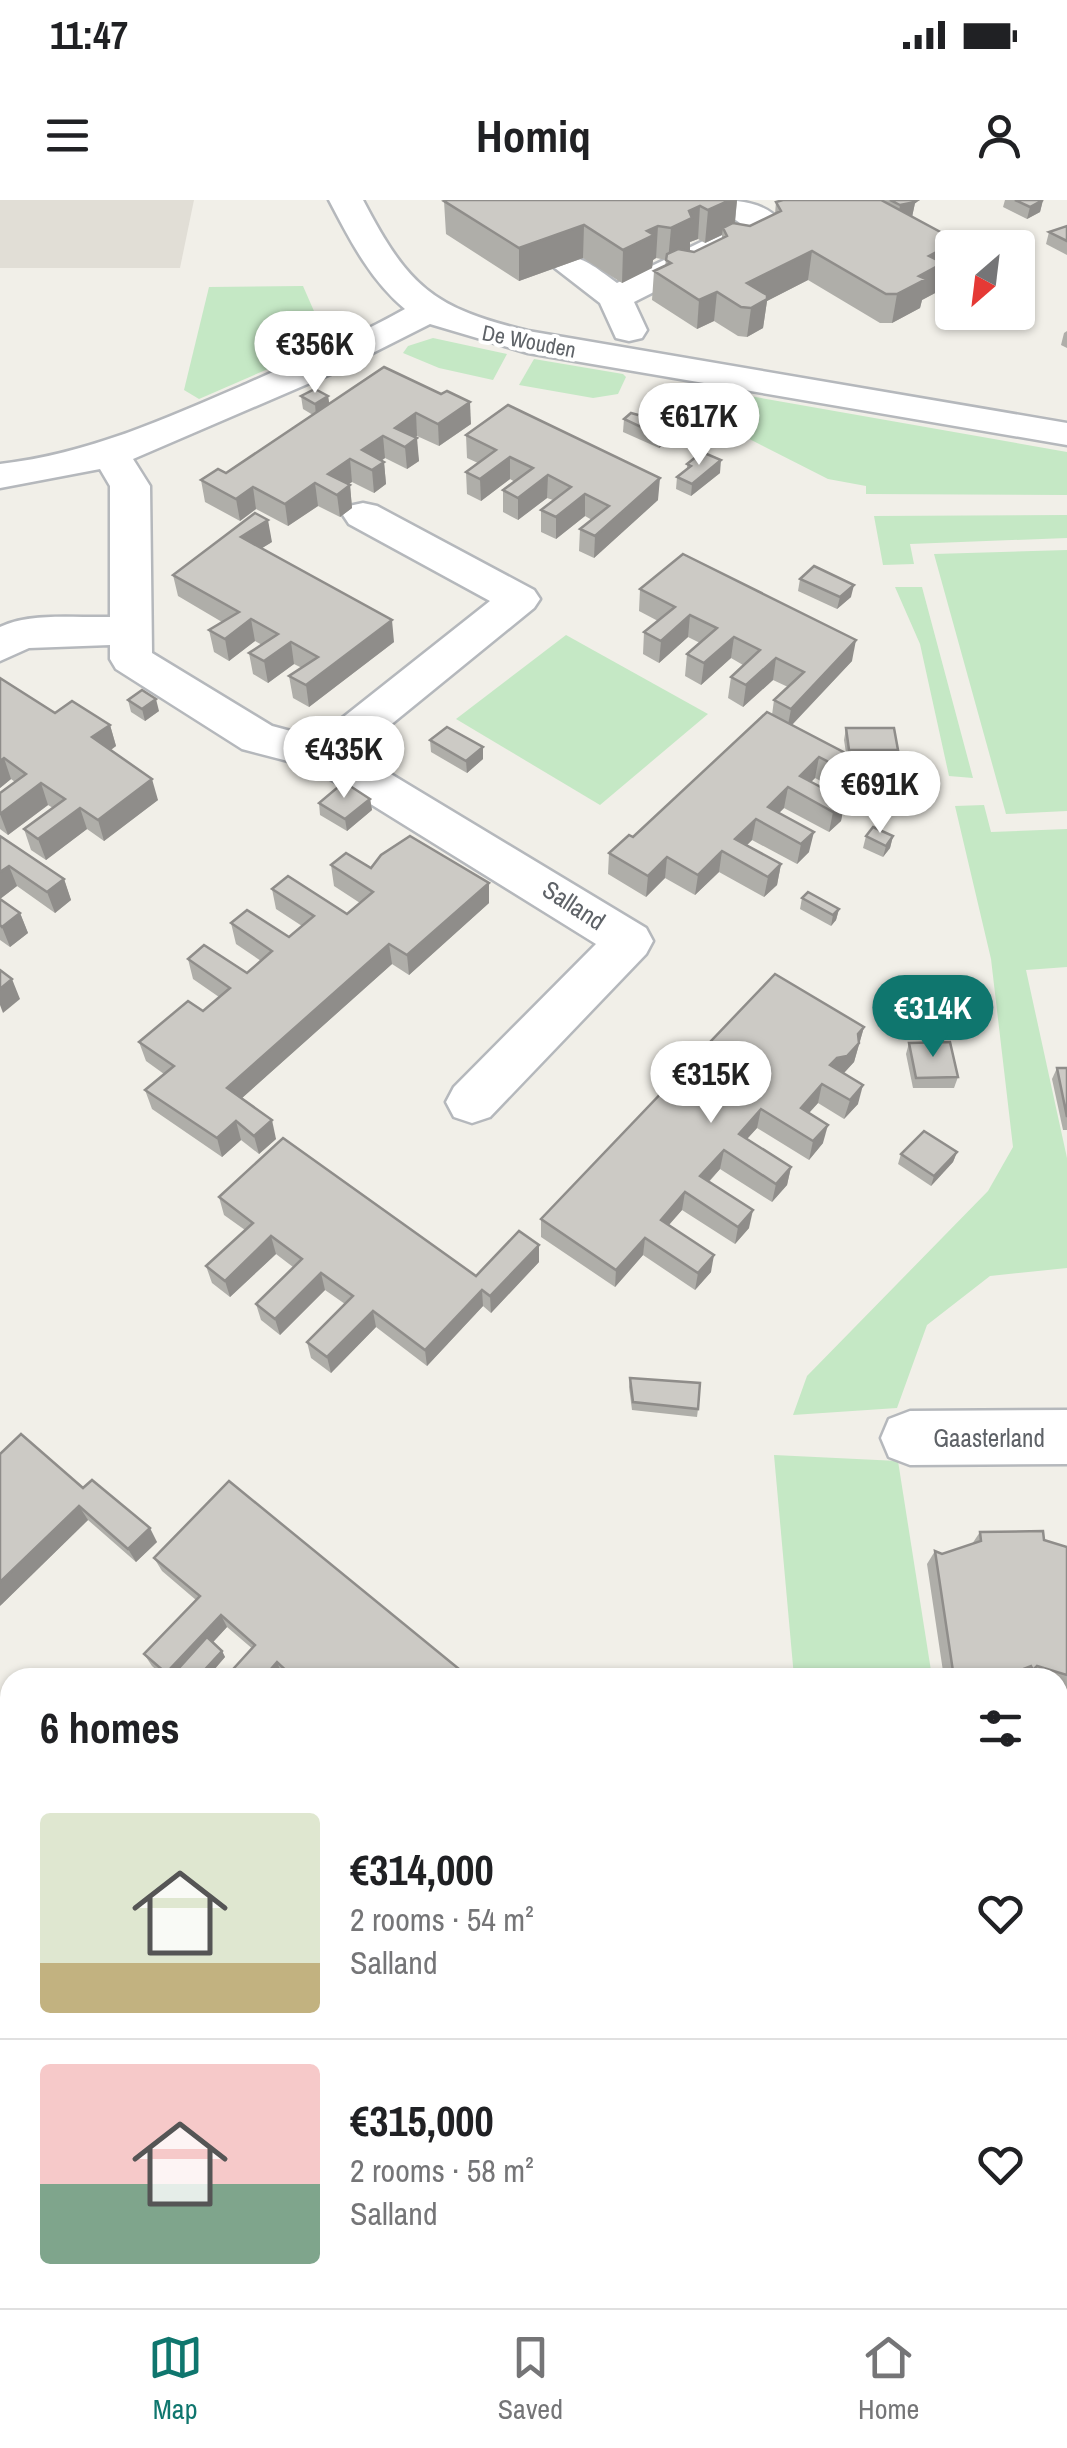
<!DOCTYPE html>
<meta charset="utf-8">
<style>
body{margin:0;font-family:"Archivo Narrow",sans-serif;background:#f2f2f2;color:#202124;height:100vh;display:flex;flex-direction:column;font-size:38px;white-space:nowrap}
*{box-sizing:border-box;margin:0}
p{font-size:32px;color:#757577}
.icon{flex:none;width:55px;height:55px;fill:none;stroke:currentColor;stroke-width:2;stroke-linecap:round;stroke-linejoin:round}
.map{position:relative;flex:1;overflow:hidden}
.sheet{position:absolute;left:0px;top:1468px;width:1068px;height:642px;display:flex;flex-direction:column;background:#fff;border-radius:30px 30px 0 0;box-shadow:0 2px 8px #0004}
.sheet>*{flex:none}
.needle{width:65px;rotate:208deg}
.fabs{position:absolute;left:935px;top:30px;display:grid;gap:20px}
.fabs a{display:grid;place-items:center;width:100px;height:100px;border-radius:10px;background:#fff;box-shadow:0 2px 8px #0004;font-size:50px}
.price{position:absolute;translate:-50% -85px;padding:0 22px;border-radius:35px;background:#fff;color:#222;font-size:32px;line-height:65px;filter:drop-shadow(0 2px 5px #0008)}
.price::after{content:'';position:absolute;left:50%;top:60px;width:30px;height:22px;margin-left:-15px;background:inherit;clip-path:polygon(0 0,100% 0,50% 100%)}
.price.current{background:#0f766e;color:#fff}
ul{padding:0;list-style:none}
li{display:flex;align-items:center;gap:30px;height:250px;padding:0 40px}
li+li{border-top:2px solid #e0e0e0}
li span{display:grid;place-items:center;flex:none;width:280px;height:200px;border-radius:10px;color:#555}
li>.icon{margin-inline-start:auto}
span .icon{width:120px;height:120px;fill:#fffc;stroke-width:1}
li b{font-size:42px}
h2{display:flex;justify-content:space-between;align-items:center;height:120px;padding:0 40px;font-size:42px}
.status{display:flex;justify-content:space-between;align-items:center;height:70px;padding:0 50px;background:#fff;direction:ltr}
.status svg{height:28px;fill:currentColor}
header{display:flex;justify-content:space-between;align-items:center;height:130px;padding:0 40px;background:#fff;font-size:45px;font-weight:800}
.tab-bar{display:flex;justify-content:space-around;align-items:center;height:140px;border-top:2px solid #e0e0e0;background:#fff;font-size:28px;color:#757577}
.tab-bar a{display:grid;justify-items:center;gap:5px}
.tab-bar .current{color:#0f766e}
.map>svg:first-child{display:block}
.education{fill:#e1ded6}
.green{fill:#c5e8c5}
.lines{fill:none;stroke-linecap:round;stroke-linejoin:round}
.minor-casing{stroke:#b5b8bc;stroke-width:5}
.minor{fill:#fff;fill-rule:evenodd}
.wall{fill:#afaea9;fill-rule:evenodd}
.shaded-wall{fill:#8f8d8a}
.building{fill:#cccac5;stroke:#8f8d8a;stroke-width:2.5}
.labels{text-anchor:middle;stroke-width:8;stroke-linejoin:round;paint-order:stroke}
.far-street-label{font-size:22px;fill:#5f6368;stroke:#fff}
.street-label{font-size:25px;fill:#5f6368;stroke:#fff}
</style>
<div class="status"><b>11:47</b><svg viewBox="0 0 49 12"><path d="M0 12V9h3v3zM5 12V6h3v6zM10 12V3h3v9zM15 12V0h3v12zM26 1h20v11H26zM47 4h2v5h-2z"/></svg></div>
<header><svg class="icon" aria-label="menu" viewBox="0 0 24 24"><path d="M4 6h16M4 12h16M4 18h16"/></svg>Homiq<svg class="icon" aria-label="person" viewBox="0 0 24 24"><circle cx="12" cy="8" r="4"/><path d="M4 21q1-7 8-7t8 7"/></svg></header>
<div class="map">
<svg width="1067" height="2108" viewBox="0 0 1067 2108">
<rect width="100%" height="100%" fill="#f1efe8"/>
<!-- education -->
<polygon class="education" points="0,0 194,0 180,68 0,68"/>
<!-- green -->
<g class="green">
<polygon points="303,86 328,143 199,199 184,190 209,87"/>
<polygon points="433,138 507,154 493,180 439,168 403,153 408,146"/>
<polygon points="534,159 623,174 626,177 618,194 593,198 519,185"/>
<polygon points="681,184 1067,252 1067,295 866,294 866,286 828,279 712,220 660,204 666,191 677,193"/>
<polygon points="1067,315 1067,338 910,344 914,364 883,365 874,316"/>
<polygon points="1067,350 1067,611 1006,614 934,354"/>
<polygon points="895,387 922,387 973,578 949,576 920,444"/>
<polygon points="566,435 708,514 600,605 456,519"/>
<polygon points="984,605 991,632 1067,629 1067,767 1026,770 1067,958 1067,1068 990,1076 927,1125 897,1208 793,1215 807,1176 988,991 1013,947 991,759 955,606"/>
<polygon points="774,1255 898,1261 932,1477 794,1477"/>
<polygon points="1058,1670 1067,1672 1067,2108 851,2108 850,2100 1058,2100"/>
</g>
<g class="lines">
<defs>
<g id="minor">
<path d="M329,0H363C408,86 432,108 528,131L1067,223V245L528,153L430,124L333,173L133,259L150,286L152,453L272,526L317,538L490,401L349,324L343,315L349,306L363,303L377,306L534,390L540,399L534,408L356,553L646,728L653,741L646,754L490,917L472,923L454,917L446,902L454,887L596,744L311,567L242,549L116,469L110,459V445L29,448L0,461V427C30,412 76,418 110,417V286L100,269L0,288V264C88,254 165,219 246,184C299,160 354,138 405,109C370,80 350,40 329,0Z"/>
<path d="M707,0C735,0 764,0 782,23L777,30L634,102L647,130L642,138L629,141L616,138L600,103L551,65L556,58C581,52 598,70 617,83L740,23Z"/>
<polygon points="1067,1210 1067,1264 910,1265 889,1257 881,1238 889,1219 910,1211"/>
<polygon points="0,1664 10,1668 10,1742 0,1738"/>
<polygon points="10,1953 10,2035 0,2039 0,1957"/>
</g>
</defs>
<!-- minor casing -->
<use href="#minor" class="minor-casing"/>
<!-- minor -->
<use href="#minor" class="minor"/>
</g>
<!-- wall -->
<g class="wall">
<path d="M447,0H737L735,23L750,26L775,14L776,2L783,0H920L915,3L912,17L957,41L956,48H952V84L922,100L920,108L892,123H880L808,80L767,101L763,128L747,137L738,136L714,121L697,129L652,100L654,71L665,66L666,60L656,58L653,60L652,68L622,83L583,58L519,81L446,34L444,1ZM722,35V39L694,52L688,51L690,42L698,39L705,43Z"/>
<polygon points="1005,0 1043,0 1040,12 1027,19 1003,7"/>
<polygon points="1067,26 1067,55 1046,44 1049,32"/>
<polygon points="1067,131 1067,148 1061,145 1064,133"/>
<polygon points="384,167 471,224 439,246 417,236 415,237 419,261 407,269 385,258 381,261 384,262 386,284 374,293 352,282 348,284 350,285 352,308 340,317 318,306 288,326 256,309 240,321 205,302 201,280 226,273 313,215 303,209 301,196 328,196 329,204"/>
<polygon points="624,219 674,237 659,248 623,232"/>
<polygon points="466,235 658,300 594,358 579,351 580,329 592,320 585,316 556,339 541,332 541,310 553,300 547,298 518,320 503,312 503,290 515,282 510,279 481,301 467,294 466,272 478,263 467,258"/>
<polygon points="687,264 720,273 691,296 676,289 677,277 687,269"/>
<polygon points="272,342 262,348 394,442 309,507 293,498 289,476 302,468 294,464 268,483 253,474 249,453 262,445 255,441 229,461 214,452 209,430 222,422 178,396 173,375"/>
<polygon points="800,379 851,397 837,409 798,391"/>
<polygon points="640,389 852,461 792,525 846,553 844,540 846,528 898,550 895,562 862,562 876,569 871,590 859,601 815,578 811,582 845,600 841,621 829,632 784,608 779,613 809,652 797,664 752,640 747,645 781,664 777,685 764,697 719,672 695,695 665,678 646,697 608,674 609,653 633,637 772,515 774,500 788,487 773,480 743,507 728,498 731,477 743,465 731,458 701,485 685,476 687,454 700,443 688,437 659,463 643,454 644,432 658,421 639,411"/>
<polygon points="0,478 55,513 110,525 116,546 111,550 158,600 104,641 87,629 46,660 31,650 24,629 53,608 48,605 8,635 0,629 0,593 15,582 11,579 0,588"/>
<polygon points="128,500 159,511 145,521 131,512"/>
<polygon points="430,540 483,559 467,573 431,552"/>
<polygon points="370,599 372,610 347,631 320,615 319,603"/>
<polygon points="0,636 64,679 71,700 55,713 17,686 0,699"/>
<polygon points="866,636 893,636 890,648 883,657 863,648"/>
<polygon points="331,665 371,668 489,703 409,775 392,764 242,898 276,939 259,954 241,940 222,957 152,909 145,890 164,874 146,861 139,842 203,811 219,797 193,779 188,759 247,773 261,761 236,744 231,723 289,737 302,726 276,709 272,689 347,714 360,703 334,686"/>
<polygon points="802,698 839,709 836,720 831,726 800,709"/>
<polygon points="0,699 20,713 28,733 10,747 0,740"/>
<polygon points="864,827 854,862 844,873 858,904 844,919 818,903 809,913 823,943 809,960 757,928 747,939 791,967 787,985 772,1002 720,969 709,982 749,1028 735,1044 682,1010 669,1025 711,1072 695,1090 643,1055 615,1087 541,1037 541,1019"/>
<polygon points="909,843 958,877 954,888 913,888 906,854"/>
<polygon points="1057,868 1067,868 1067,930 1063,930 1052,879"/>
<polygon points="957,952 953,962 931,986 898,964 901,954"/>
<polygon points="219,997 476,1076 539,1062 491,1113 483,1106 427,1166 376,1127 331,1173 311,1158 307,1142 345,1104 325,1090 280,1135 261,1120 256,1104 293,1067 276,1054 230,1097 212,1083 206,1066 245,1030 224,1015"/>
<polygon points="630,1178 698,1209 697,1217 632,1210 629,1187"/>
<polygon points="83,1288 157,1342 136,1362 88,1320 0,1406"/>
<polygon points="980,1332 1044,1340 1067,1347 1067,1489 1058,1486 1058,1478 944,1478 927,1364 935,1351 942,1354 972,1344"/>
<polygon points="154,1358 470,1478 287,1478 227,1427 212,1443 222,1451 225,1457 207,1478 165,1478 152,1466 144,1454 196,1400 162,1371"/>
</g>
<!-- shaded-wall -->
<g class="shaded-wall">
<polygon points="728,0 737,0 734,30 723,28 722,35 705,43 708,10"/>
<polygon points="898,0 920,0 915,3 909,31 898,18 900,5"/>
<polygon points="1043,0 1040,12 1027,19 1030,7"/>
<polygon points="700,6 698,39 690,42 690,50 668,61 671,28 689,11"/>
<polygon points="584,25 583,58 519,81 519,48"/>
<polygon points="658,26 656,58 653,60 652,68 622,83 623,50 647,31"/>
<polygon points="957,41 956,48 952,48 952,84 922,100 920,108 892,123 897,94 929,56"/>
<polygon points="812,51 808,80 767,101 763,128 747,137 751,108 747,83"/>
<polygon points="717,92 714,121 697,129 699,100"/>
<polygon points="328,196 330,208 316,216 315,204"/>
<polygon points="470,202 471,224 439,246 438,224"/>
<polygon points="416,213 417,236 403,246 395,228"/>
<polygon points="675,225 674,237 659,248 660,236"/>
<polygon points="383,236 385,258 369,269 362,250"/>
<polygon points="417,238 419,261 407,269 405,247"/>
<polygon points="510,257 510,279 481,301 480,279"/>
<polygon points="350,259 352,282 335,293 328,274"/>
<polygon points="721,260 720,273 691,296 692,284"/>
<polygon points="384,262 386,284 374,293 372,270"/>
<polygon points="548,275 547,298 518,320 518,298"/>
<polygon points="660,278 658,300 594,358 595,336"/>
<polygon points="315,283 318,306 288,326 285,304"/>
<polygon points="350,285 352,308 340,317 337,295"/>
<polygon points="253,287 256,309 240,321 236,299"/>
<polygon points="585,294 585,316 556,339 556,317"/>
<polygon points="268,320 272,342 244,359 241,337"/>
<polygon points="854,385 851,397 837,409 840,397"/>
<polygon points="690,415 688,437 659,463 661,441"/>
<polygon points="251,419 255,441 229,461 225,439"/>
<polygon points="392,420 394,442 309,507 306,485"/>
<polygon points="734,437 731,458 701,485 704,463"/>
<polygon points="856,440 852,461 787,530 791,509"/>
<polygon points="291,442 294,464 268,483 264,461"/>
<polygon points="776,458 773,480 743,507 746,485"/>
<polygon points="156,499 159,511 145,521 142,509"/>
<polygon points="110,525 116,546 99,558 92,537"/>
<polygon points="483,547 483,559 467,573 466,561"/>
<polygon points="819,557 815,578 800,593 800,576"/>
<polygon points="4,558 11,579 0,588 0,561"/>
<polygon points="876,569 871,590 859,601 864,580"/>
<polygon points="152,579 158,600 104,641 98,620"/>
<polygon points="41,583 48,605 8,635 0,614"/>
<polygon points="788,587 784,608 767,625 768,607"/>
<polygon points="370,599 372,610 347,631 345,619"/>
<polygon points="845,600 841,621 829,632 833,612"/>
<polygon points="80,608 87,629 46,660 38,639"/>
<polygon points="756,619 752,640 734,658 735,639"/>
<polygon points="814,632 809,652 797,664 801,644"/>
<polygon points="893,636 890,648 883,657 886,646"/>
<polygon points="722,651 719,672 695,695 698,675"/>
<polygon points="667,657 665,678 646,697 648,676"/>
<polygon points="781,664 777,685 764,697 768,677"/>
<polygon points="9,666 17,686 0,699 0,672"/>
<polygon points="64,679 71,700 55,713 47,692"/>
<polygon points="489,683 489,703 409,775 407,755"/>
<polygon points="839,709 836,720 831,726 833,715"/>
<polygon points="20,713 28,733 10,747 2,727"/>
<polygon points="389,744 392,764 232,907 227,888"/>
<polygon points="12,779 20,799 3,813 0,805 0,789"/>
<polygon points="864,827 854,862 842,875 830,865"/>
<polygon points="822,884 818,903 796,927 801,908"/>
<polygon points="863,885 858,904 844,919 850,900"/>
<polygon points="761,909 757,928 735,952 739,934"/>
<polygon points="272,920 276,939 259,954 254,936"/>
<polygon points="236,921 241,940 222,957 217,938"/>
<polygon points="828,925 823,943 809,960 813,941"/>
<polygon points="724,950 720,969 697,994 700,976"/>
<polygon points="957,952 953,962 931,986 934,976"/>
<polygon points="791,967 787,985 772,1002 776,984"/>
<polygon points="685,992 682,1010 658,1037 661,1020"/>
<polygon points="753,1010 749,1028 735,1044 738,1027"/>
<polygon points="271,1036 276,1054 230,1097 225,1081"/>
<polygon points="645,1038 643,1055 615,1087 616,1070"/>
<polygon points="539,1045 539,1062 491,1113 490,1096"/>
<polygon points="714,1055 711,1072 695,1090 698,1073"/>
<polygon points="321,1073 325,1090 280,1135 275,1119"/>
<polygon points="482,1090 483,1106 427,1166 425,1150"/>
<polygon points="373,1111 376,1127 331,1173 327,1157"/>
<polygon points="79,1306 88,1320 0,1406 0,1382"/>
<polygon points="150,1328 157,1342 136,1362 128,1349"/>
<polygon points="221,1415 227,1427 180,1478 168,1478 166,1473"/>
<polygon points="222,1451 225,1457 207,1478 197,1478"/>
<polygon points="277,1462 282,1474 279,1478 263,1478"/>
<polygon points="1031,1466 1021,1478 1000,1478"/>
<polygon points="215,2100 221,2100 215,2108 208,2108"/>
<polygon points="307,2100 314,2100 322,2108 315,2108"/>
</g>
<!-- building -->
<g class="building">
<polygon points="447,0 730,0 708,10 700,6 689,11 692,18 671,28 658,26 647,31 654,35 623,50 584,25 519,48 444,1"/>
<polygon points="783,0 881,0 957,41 929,56 943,63 919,76 926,79 897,94 886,94 812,51 747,83 767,95 767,99 751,108 741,107 717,92 699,100 654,71 671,63 666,60 667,54 678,49 694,52 727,36 723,28 733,23 750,26 781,11 776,2"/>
<polygon points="890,0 915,0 915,2 900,5"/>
<polygon points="1015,0 1043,0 1030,7"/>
<polygon points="1067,26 1067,41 1049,32"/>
<polygon points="952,58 952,74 940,80 943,63"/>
<polygon points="384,167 441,194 447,191 470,202 438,224 416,213 395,228 417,238 405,247 383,236 362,250 384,262 372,270 350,259 328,274 350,285 337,295 315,283 285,304 253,287 236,299 201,280 218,269 226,273"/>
<polygon points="315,189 328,196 315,204 301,196"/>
<polygon points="508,205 660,278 595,336 580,329 609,306 585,294 556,317 541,310 571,287 548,275 518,298 503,290 533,268 510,257 480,279 466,272 496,250 466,235"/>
<polygon points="631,213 675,225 660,236 624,219"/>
<polygon points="702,252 721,260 692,284 677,277 691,266 687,264"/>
<polygon points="255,313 268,320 241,337 392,420 306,485 289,476 318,457 291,442 264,461 249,453 278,434 251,419 225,439 209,430 239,412 173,375"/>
<polygon points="683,354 856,440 791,509 774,500 804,472 776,458 746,485 731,477 760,450 734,437 704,463 687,454 717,428 690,415 661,441 644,432 675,407 640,389"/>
<polygon points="814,366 854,385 840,397 800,379"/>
<polygon points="0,478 55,513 72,501 110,525 92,537 152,579 98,620 80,608 38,639 24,629 65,599 41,583 0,614 0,593 26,574 4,558 0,561"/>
<polygon points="142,490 156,499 142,509 128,500"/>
<polygon points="767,512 876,569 864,580 819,557 800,576 845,600 833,612 788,587 768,607 814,632 801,644 756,619 735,639 781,664 768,677 722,651 698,675 667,657 648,676 609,653 629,635 633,637"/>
<polygon points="447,527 483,547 466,561 430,540"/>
<polygon points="846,528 894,528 898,550 849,550"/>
<polygon points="344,582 370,599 345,619 319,603"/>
<polygon points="873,627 893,636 886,646 866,636"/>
<polygon points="0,636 64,679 47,692 9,666 0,672"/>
<polygon points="410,636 489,683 407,755 389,744 227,888 272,920 254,936 236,921 217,938 145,890 174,866 139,842 188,801 203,811 230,788 188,759 204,745 247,773 272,751 231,723 247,710 289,737 314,716 272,689 288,676 347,714 373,692 331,665 346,653 371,668 381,655"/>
<polygon points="808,692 839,709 833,715 802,698"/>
<polygon points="0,699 20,713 2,727 0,725"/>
<polygon points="0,770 12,779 0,789"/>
<polygon points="775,774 864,827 858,834 859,843 847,856 837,858 830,865 863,885 850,900 822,884 801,908 828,925 813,941 761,909 739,934 791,967 776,984 724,950 700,976 753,1010 738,1027 685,992 661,1020 714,1055 698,1073 645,1038 616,1070 541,1019"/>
<polygon points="950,842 958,877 916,878 909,843"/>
<polygon points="1057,868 1067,868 1067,917"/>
<polygon points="924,931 957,952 934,976 901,954"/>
<polygon points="283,938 476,1076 519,1031 539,1045 490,1096 482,1090 425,1150 373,1111 327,1157 307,1142 353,1096 321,1073 275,1119 256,1104 302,1059 271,1036 225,1081 206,1066 253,1023 219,997"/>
<polygon points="630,1178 700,1183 698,1209 633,1202"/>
<polygon points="21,1234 83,1288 92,1280 150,1328 128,1349 79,1306 0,1382 0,1254"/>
<polygon points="229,1281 470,1478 294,1478 277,1462 263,1478 225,1478 255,1445 221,1415 166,1473 144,1454 200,1396 154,1358"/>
<polygon points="1043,1331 1044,1340 1067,1347 1067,1475 1037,1466 1033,1470 1031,1466 1000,1478 954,1478 935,1351 942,1354 981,1341 980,1332"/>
<polygon points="207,1437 222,1451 197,1478 170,1478"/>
<polygon points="44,2100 215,2100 208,2108 37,2108"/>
<polygon points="247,2100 307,2100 315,2108 255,2108"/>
<polygon points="412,2100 511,2100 506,2108 420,2108"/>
<polygon points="564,2100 622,2100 627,2105 625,2108 573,2108"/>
</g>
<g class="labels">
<!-- far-street labels -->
<g class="far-street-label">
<text transform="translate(529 141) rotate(11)" y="8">De Wouden</text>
</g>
<!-- street labels -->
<g class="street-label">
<text transform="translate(574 705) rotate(33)" y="9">Salland</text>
<text x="989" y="1247">Gaasterland</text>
</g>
</g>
</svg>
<div class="fabs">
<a><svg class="needle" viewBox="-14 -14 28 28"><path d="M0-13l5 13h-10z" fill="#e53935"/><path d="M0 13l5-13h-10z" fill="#757577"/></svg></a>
</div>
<b class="price" style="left:315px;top:196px">€356K</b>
<b class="price" style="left:699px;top:268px">€617K</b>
<b class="price" style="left:344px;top:601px">€435K</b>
<b class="price" style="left:880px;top:636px">€691K</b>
<b class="price current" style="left:933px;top:860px">€314K</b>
<b class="price" style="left:711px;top:926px">€315K</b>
<section class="sheet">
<h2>6 homes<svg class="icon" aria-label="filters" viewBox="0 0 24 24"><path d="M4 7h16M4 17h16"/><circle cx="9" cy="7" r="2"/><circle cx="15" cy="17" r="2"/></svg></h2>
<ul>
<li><span style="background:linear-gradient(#dfe7d0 75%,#c2b280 0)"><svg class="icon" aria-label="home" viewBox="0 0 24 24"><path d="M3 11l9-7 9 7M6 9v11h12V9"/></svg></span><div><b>€314,000</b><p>2 rooms · 54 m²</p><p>Salland</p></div><svg class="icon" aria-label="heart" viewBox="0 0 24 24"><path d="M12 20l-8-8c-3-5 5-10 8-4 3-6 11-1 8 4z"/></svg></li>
<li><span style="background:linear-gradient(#f6c9c9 60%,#7fa58c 0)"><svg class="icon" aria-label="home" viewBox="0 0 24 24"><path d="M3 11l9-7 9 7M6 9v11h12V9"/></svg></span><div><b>€315,000</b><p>2 rooms · 58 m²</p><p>Salland</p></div><svg class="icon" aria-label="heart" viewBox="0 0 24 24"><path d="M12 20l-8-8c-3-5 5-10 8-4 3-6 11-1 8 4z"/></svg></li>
</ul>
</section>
</div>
<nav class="tab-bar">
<a class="current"><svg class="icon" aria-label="map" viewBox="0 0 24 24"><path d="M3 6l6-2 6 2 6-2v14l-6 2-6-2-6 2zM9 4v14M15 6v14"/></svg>Map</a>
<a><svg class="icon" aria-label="saved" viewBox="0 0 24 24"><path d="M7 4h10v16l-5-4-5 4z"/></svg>Saved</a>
<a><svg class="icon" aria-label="home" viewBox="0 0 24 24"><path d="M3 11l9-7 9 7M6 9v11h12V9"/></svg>Home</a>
</nav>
